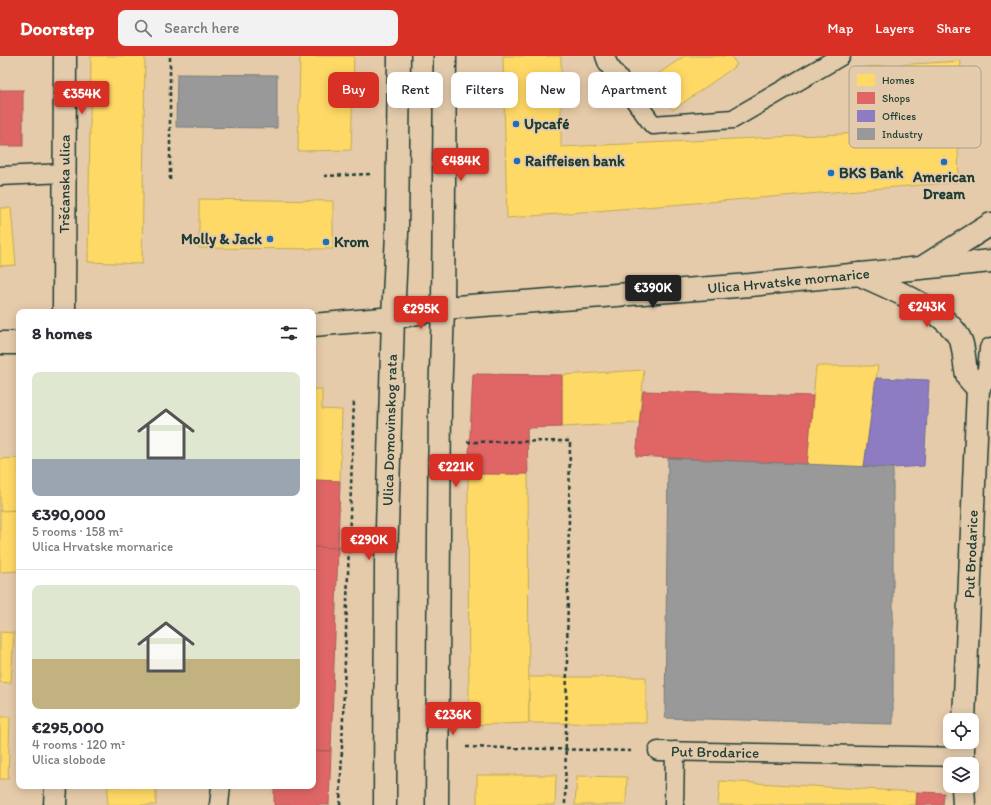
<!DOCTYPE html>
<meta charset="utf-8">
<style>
body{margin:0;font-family:Itim,sans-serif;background:#f2f2f3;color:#2b2b33;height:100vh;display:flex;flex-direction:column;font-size:15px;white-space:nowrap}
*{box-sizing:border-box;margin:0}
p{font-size:13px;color:#7c7c81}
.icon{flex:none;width:22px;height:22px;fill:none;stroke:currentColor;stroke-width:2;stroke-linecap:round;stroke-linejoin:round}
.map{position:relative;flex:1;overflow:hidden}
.details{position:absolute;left:16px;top:253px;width:300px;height:480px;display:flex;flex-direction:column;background:#fff;border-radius:8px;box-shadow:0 2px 10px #0003}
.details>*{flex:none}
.banner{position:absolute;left:328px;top:16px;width:380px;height:36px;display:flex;gap:8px}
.fabs{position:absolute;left:943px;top:657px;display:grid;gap:8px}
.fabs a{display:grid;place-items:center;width:36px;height:36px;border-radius:8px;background:#fff;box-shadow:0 2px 10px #0003;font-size:20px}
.price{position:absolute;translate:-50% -34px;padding:0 9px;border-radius:4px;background:#d93025;color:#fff;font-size:13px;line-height:26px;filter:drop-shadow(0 1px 2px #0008)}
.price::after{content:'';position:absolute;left:50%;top:24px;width:12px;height:9px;margin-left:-6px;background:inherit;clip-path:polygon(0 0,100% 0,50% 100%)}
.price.selected{background:#222;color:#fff}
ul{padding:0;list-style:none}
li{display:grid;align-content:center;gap:8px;height:212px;padding:0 16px}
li+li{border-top:1px solid #e1e1e2}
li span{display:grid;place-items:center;height:124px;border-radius:8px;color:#555}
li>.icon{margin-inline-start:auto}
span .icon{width:72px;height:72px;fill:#fffc;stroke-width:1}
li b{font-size:17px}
h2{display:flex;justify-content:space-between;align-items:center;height:48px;padding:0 16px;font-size:17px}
.tag{padding:0 14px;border-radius:8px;background:#fff;box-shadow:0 2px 10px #0003;font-size:14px;line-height:36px}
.tag.selected{background:#d93025;color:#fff}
header{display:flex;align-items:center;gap:24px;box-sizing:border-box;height:56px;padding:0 20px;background:#d93025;color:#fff}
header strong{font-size:19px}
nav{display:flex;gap:22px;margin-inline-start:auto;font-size:14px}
.search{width:280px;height:36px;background:#f2f2f3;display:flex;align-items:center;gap:10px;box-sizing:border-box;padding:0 14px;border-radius:8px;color:#7c7c81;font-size:15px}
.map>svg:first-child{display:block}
.homes{fill:#ffd966;stroke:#bcaa57}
.shops{fill:#e06666;stroke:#a65a57}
.offices{fill:#8e7cc3;stroke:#6d6998}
.industry{fill:#999;stroke:#747d7b}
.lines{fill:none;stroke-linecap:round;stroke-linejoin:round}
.service-casing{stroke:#1f3d34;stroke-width:21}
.minor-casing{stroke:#1f3d34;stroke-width:25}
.tertiary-casing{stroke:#1f3d34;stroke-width:25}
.secondary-casing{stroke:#1f3d34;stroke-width:25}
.path{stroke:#1f3d34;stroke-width:2.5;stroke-dasharray:4 3;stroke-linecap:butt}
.service{stroke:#e3cbac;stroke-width:18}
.minor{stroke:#e3cbac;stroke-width:22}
.tertiary{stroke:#e3cbac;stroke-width:22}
.secondary{stroke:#e3cbac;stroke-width:22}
.poi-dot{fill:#1f6fb2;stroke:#e3cbac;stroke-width:1.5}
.labels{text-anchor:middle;stroke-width:4;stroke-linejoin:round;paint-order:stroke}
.poi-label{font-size:15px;font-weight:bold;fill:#1f3d34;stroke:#e3cbac;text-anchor:start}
.street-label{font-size:15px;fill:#1f3d34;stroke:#e3cbac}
.key{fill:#e3cbac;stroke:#a8a088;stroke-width:1}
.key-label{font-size:11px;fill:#1f3d34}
</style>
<header>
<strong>Doorstep</strong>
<div class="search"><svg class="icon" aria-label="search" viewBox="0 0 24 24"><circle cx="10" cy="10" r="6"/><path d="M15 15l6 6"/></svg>Search here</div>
<nav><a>Map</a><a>Layers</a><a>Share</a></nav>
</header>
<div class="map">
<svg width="991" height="749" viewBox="0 0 991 749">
<rect width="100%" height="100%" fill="#e6cbaa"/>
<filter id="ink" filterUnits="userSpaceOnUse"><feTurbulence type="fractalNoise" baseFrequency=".025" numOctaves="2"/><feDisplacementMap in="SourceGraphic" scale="8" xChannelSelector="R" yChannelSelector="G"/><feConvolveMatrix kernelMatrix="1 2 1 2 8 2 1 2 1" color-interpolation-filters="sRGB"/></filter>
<g filter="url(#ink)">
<!-- homes -->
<g class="homes">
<polygon points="91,0 145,0 142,208 88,206"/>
<polygon points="300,0 354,0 351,94 298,95"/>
<polygon points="503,0 561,0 561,91 863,77 864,11 961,5 957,59 959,126 507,162"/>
<polygon points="684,0 731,0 737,9 673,54 651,23"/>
<polygon points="199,143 333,145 333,193 199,192"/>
<polygon points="0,152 11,152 16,209 0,210"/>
<polygon points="816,310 878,310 864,411 807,409"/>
<polygon points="644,314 639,367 562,371 562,319"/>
<polygon points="313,333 322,333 322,353 342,354 340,425 313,424"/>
<polygon points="19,402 19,454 0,455 0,403"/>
<polygon points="468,418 528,418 529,667 469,669"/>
<polygon points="19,454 19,515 0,516 0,455"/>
<polygon points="0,576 14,577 11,627 0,626"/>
<rect x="529" y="621" width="117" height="46"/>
<polygon points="0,661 10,661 8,723 0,723"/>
<polygon points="477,719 556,719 555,749 477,749"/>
<polygon points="577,720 627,721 626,749 575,749"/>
<polygon points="720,725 917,736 916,749 718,749"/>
<polygon points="108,730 156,730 156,749 107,749"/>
</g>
<!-- shops -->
<g class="shops">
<rect x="0" y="34" width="23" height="56"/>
<polygon points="473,318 562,319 562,371 527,372 528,418 468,418"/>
<polygon points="643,335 813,340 807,409 636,400"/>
<polygon points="313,424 340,425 338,492 313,491"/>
<polygon points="313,491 338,492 331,695 313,695"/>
<polygon points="313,695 331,695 329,749 274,749 274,730 313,730"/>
<polygon points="917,736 944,737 943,749 916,749"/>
</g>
<!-- offices -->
<polygon class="offices" points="876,322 929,324 924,410 893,412 864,411"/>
<!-- industry -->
<g class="industry">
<polygon points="177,18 277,19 277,72 176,71"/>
<polygon points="668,402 893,412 893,668 665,662"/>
</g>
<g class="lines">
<defs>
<g id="service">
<polyline points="605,0 608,8 653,69 733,63 841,0"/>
<polyline points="0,120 65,117"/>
<path id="s1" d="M658,695L963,701"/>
<polyline points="219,749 221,730"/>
<polyline points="674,749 675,695"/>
</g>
<g id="minor">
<path id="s2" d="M64,256L65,0"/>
<path id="s3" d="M964,664L978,333"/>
<polyline points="963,708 963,686"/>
<polyline points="963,730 964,749"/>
<polyline points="55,749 56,730"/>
</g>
<g id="tertiary">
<polyline points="443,252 445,0"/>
<polyline points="393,262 397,177 399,0"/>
</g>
<g id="secondary">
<polyline points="926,209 991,168"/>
<path d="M859,218C890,233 946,253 961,285C965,295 964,315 968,321C970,325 975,329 978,333L989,315L991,293"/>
<path id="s4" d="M313,269L393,262L443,252L750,229L991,205"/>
<polyline points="0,287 19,287"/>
<path id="s5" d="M385,749L386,507L393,262"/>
<polyline points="437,749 440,345 443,252"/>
</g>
</defs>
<!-- service casing -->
<use href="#service" class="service-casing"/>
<!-- minor casing -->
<use href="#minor" class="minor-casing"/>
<!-- tertiary casing -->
<use href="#tertiary" class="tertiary-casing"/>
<!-- secondary casing -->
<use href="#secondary" class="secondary-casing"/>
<!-- path -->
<g class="path">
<polyline points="324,120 370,118"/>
<polyline points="170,124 170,0"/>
<polyline points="467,386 570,385 565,749"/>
<polyline points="466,691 634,695"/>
<polyline points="340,749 354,344"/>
</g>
<!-- service -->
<use href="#service" class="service"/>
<!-- minor -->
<use href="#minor" class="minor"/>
<!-- tertiary -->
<use href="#tertiary" class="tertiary"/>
<!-- secondary -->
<use href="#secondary" class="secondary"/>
</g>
</g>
<!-- markers -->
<g class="poi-dot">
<circle cx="516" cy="68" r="4"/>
<circle cx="517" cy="105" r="4"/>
<circle cx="944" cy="106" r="4"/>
<circle cx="831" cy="117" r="4"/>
<circle cx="270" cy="183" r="4"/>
<circle cx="326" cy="186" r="4"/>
</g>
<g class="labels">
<!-- poi labels -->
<g class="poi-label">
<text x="524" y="73">Upcafé</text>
<text x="525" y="110">Raiffeisen bank</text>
<text x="839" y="122">BKS Bank</text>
<text x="944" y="126" text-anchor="middle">American<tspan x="944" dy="17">Dream</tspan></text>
<text x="262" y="188" text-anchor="end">Molly &amp; Jack</text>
<text x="334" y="191">Krom</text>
</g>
<!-- street labels -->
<g class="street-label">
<text dy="5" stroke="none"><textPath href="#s2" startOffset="128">Tršćanska ulica</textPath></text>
<text dy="5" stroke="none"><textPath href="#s4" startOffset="478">Ulica Hrvatske mornarice</textPath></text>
<text dy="5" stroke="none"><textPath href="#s5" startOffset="375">Ulica Domovinskog rata</textPath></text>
<text dy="5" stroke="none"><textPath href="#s3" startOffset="166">Put Brodarice</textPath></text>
<text dy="5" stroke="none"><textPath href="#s1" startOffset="57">Put Brodarice</textPath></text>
</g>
</g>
<!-- legend -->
<rect x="849" y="10" width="132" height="82" rx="6" class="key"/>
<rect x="857" y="18" width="18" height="12" fill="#ffd966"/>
<rect x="857" y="36" width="18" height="12" fill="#e06666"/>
<rect x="857" y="54" width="18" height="12" fill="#8e7cc3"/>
<rect x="857" y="72" width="18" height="12" fill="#999"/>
<g class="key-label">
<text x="882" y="28">Homes</text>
<text x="882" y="46">Shops</text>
<text x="882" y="64">Offices</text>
<text x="882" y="82">Industry</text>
</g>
</svg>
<div class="fabs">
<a><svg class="icon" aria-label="locate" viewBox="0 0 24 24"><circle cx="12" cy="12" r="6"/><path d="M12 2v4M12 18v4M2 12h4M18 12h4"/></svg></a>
<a><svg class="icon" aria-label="layers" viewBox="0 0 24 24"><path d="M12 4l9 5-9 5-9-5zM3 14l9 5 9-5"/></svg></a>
</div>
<b class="price" style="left:82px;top:59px">€354K</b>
<b class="price" style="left:461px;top:126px">€484K</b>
<b class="price selected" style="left:653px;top:253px">€390K</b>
<b class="price" style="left:927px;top:272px">€243K</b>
<b class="price" style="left:421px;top:274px">€295K</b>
<b class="price" style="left:456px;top:432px">€221K</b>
<b class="price" style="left:369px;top:505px">€290K</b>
<b class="price" style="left:453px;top:680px">€236K</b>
<div class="banner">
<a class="tag selected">Buy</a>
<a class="tag">Rent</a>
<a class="tag">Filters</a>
<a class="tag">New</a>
<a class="tag">Apartment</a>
</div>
<section class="details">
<h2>8 homes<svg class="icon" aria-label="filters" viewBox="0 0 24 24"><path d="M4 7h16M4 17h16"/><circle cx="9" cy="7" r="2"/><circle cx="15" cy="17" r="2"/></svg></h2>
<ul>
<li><span style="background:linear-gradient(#dfe7d0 70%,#9aa5b1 0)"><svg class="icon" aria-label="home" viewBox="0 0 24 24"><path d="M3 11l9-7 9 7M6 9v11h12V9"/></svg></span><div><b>€390,000</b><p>5 rooms · 158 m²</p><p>Ulica Hrvatske mornarice</p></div></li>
<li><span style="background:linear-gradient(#dfe7d0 60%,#c2b280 0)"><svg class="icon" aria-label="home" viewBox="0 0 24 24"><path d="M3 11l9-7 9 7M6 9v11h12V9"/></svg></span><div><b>€295,000</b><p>4 rooms · 120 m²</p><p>Ulica slobode</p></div></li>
</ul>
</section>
</div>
